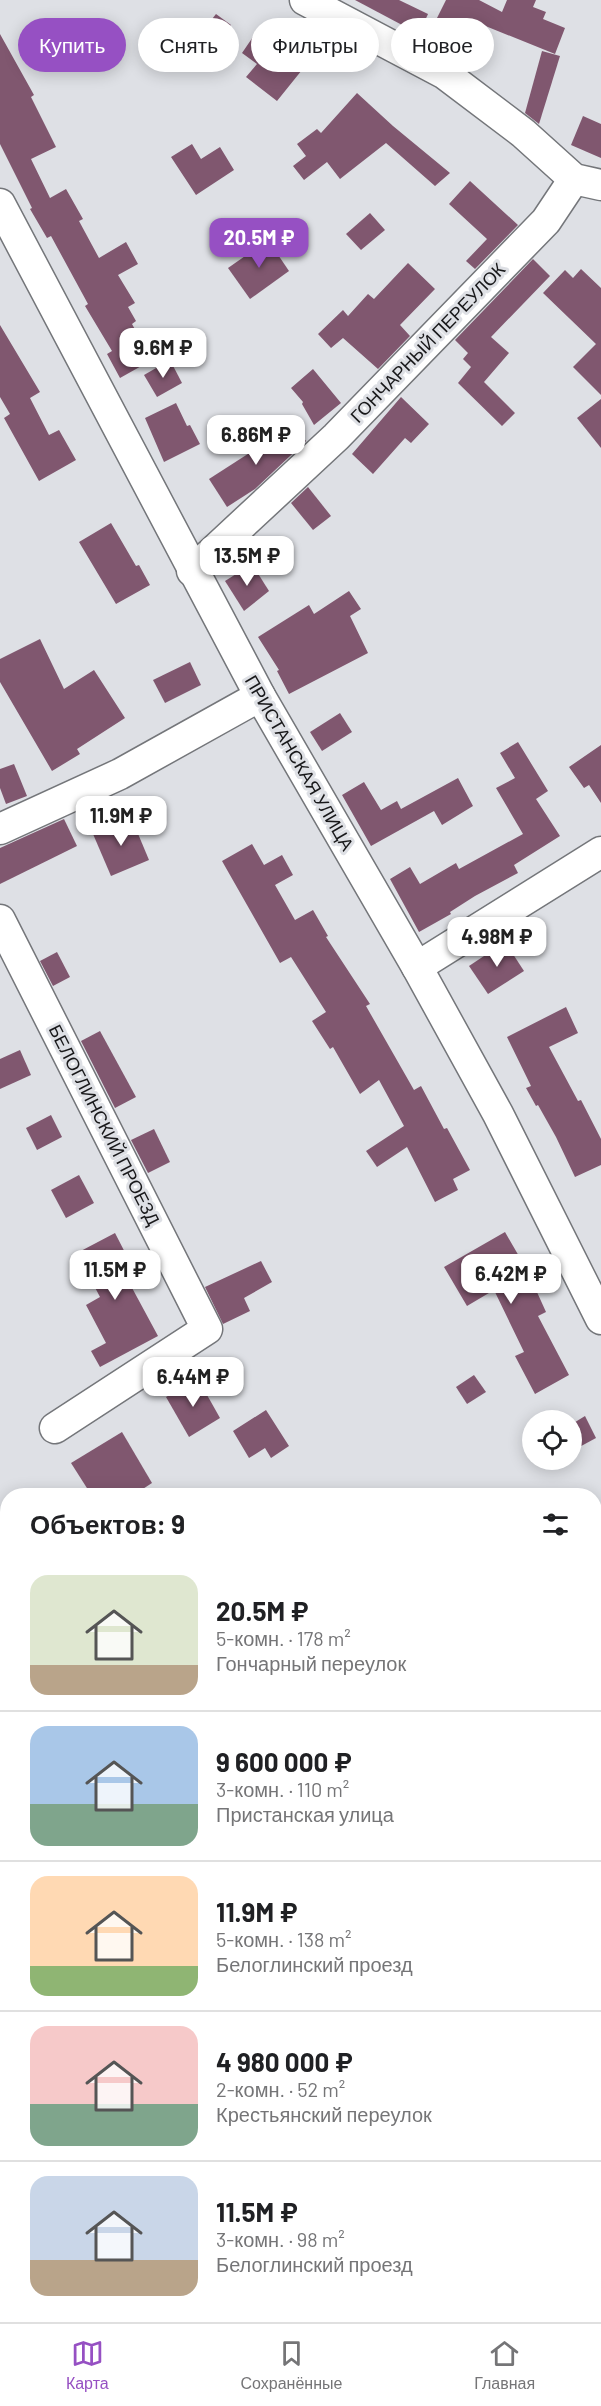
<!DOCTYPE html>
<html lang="ru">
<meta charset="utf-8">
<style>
body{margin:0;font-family:Barlow,sans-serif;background:#f2f2f2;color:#202124;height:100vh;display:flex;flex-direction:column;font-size:22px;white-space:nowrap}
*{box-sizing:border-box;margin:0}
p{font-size:20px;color:#757577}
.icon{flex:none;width:33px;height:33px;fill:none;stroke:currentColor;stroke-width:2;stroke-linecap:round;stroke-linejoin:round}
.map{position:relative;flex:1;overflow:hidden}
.panel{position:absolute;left:0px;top:1488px;width:602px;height:834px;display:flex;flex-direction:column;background:#fff;border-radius:24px 24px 0 0;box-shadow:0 3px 15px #0003}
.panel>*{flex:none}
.top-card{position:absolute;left:18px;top:18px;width:566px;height:54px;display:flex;gap:12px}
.buttons{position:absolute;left:522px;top:1410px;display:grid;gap:12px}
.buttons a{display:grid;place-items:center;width:60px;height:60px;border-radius:50%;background:#fff;box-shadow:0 3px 15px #0003;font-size:30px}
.price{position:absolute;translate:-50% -51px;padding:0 14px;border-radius:12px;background:#fff;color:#222;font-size:20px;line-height:39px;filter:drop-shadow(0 2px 3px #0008)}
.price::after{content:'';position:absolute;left:50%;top:36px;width:18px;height:14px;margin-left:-9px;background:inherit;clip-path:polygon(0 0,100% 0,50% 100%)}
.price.active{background:#9650c3;color:#fff}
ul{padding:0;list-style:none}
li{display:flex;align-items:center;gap:18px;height:150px;padding:0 30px}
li+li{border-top:2px solid #e0e0e0}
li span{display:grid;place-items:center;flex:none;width:168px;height:120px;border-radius:18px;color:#555}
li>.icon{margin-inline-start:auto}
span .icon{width:72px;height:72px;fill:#fffc;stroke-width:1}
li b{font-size:26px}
h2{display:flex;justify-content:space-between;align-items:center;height:72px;padding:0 30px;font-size:26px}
.chip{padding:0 21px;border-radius:27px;background:#fff;box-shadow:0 3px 15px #0003;font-size:21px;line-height:54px}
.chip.active{background:#9650c3;color:#fff}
.dock{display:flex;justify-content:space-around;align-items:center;height:84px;border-top:2px solid #e0e0e0;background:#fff;font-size:16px;color:#757577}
.dock a{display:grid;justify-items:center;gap:3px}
.dock .active{color:#9650c3}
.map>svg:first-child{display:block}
.building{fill:#80576f}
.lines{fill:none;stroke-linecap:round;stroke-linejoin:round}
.minor-casing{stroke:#74767a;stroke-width:33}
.minor{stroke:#fff;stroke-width:30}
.labels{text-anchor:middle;stroke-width:6;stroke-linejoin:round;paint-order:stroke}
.street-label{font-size:18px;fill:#18181a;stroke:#dee0e5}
</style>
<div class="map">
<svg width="601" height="2322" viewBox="0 0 601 2322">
<rect width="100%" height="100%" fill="#dee0e5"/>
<!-- building -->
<g class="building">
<polygon points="355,0 399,0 428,14 419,34"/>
<polygon points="446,0 479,0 502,12 507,0 536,0 533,7 546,12 543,19 565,28 555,54 483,25 470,50 431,30"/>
<polygon points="216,14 231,25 216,44 201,33"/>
<polygon points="257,31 273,43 275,41 306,65 277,101 246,77 257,64 242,53"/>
<polygon points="0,34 34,95 31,97 56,147 31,159 50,198 66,189 83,219 79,221 99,258 126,242 138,264 118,275 135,303 128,307 136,321 132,324 152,360 120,378 107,354 112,351 85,306 88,304 51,236 47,238 30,209 32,208 0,144"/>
<polygon points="542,51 560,56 539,124 525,113"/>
<polygon points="357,93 393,126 450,173 435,186 386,143 340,179 327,162 304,180 293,166 306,156 297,144 317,129 321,133"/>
<polygon points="583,116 601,124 601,158 571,145"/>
<polygon points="192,144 201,159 220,147 234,170 196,195 171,157"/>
<polygon points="470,181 518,225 475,269 466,261 487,239 449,204"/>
<polygon points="370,213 385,230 361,250 346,234"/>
<polygon points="268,240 289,271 250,299 228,268"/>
<polygon points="533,259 550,276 491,337 509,353 484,382 515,413 502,426 458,383 471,367 463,359 468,353 455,340"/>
<polygon points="408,263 435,289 400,325 410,336 378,369 343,338 331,348 318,334 343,310 348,316 368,294 374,299"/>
<polygon points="581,269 601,288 601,395 573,367 596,344 543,293 565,270 573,278"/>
<polygon points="0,325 40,392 30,398 49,435 59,430 76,460 39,481 4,418 10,414 0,397"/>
<polygon points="170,360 182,383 157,397 144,375"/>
<polygon points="313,369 341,403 314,425 302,404 303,402 291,388"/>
<polygon points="401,397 429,424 411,443 405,438 373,474 352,454"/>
<polygon points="601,399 601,448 577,418"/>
<polygon points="176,403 187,426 190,425 200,444 164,462 145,418"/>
<polygon points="293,425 306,441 255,489 227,507 209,479"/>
<polygon points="308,487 331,516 313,530 291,503"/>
<polygon points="111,523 136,566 139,565 150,585 116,604 79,542"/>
<polygon points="252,564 269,591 244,611 225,581"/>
<polygon points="349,591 361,609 350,616 368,653 289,694 277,671 279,670 258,637 309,605 314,614"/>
<polygon points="40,639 64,689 94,670 125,718 77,749 80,754 52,771 0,682 0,659"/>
<polygon points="190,662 201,685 165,703 153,680"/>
<polygon points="340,713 352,732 322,751 310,732"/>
<polygon points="518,742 548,791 536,799 560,836 514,865 518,873 475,896 450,912 451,914 419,932 390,879 410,867 420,884 456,863 459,869 523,834 496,788 515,778 500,753"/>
<polygon points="601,745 601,803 589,785 584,788 569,767"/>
<polygon points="14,764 27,796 6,804 0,788 0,769"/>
<polygon points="458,778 473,806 442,825 434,811 371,846 342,795 364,782 381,810 397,801 401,809"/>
<polygon points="131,817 149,860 111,876 93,834"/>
<polygon points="64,819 77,846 0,884 0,848"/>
<polygon points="252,844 264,865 282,855 293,875 275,885 295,920 313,910 328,936 326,937 370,1004 366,1006 414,1090 421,1086 444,1129 447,1128 470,1170 453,1179 458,1190 435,1202 407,1147 377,1167 366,1151 404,1126 379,1080 360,1094 333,1047 330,1049 312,1021 326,1012 291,957 280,963 222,861"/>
<polygon points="505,942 524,971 488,994 469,966"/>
<polygon points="57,952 70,977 53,986 40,961"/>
<polygon points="566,1007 578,1033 549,1047 578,1101 581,1100 601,1139 601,1165 575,1177 556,1137 538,1105 536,1106 526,1088 531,1086 507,1037"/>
<polygon points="100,1031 136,1097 115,1108 81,1041"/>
<polygon points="20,1050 31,1075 0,1089 0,1059"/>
<polygon points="51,1115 62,1137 37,1150 26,1128"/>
<polygon points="154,1129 170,1162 148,1173 131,1140"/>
<polygon points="79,1175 94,1203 66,1218 51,1190"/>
<polygon points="505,1232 527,1270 546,1312 538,1316 569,1375 535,1394 515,1356 524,1352 494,1290 467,1306 444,1267"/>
<polygon points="115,1233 133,1268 124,1273 158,1336 100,1367 91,1351 106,1343 86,1305 100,1297 77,1253"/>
<polygon points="261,1261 272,1282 244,1298 250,1311 223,1324 205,1287"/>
<polygon points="474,1375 486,1392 467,1404 456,1387"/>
<polygon points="198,1379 220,1418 189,1437 166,1397"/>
<polygon points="266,1410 289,1446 271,1458 265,1448 249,1458 233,1431"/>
<polygon points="585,1416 596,1438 572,1451 572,1424"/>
<polygon points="122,1432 152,1483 132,1496 92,1496 71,1463"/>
</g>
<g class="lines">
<defs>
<g id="minor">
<polyline points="305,0 445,74 523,133 574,179 601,185"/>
<polyline points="0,204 260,696 417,967 498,1114 601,1319"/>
<polyline points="192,571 336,437 546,221 574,179"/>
<polyline points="0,829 120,774 260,696"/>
<polyline points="0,920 207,1329 55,1428"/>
<polyline points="417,967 601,852"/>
<polyline points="594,1595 601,1590"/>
<polyline points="0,2035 8,2029"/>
<polyline points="594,2175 601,2174"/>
<polyline points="387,2314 389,2322"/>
</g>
</defs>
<!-- minor casing -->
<use href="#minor" class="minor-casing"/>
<!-- minor -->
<use href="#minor" class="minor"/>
</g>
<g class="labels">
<!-- street labels -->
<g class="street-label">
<text transform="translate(428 343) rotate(-46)" y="6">ГОНЧАРНЫЙ ПЕРЕУЛОК</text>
<text transform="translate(299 763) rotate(60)" y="6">ПРИСТАНСКАЯ УЛИЦА</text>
<text transform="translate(104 1125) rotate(63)" y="6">БЕЛОГЛИНСКИЙ ПРОЕЗД</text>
</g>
</g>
</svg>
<div class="buttons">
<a><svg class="icon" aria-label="locate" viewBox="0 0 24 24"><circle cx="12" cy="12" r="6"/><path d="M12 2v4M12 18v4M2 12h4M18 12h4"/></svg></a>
</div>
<b class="price active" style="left:259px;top:269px">20.5M ₽</b>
<b class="price" style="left:163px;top:379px">9.6M ₽</b>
<b class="price" style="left:256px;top:466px">6.86M ₽</b>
<b class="price" style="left:247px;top:587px">13.5M ₽</b>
<b class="price" style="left:121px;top:847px">11.9M ₽</b>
<b class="price" style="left:497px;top:968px">4.98M ₽</b>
<b class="price" style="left:115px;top:1301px">11.5M ₽</b>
<b class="price" style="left:511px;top:1305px">6.42M ₽</b>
<b class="price" style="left:193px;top:1408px">6.44M ₽</b>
<div class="top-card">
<a class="chip active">Купить</a>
<a class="chip">Снять</a>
<a class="chip">Фильтры</a>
<a class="chip">Новое</a>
</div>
<section class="panel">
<h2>Объектов: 9<svg class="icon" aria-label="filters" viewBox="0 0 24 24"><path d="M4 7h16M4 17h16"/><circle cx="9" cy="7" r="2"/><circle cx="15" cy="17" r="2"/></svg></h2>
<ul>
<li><span style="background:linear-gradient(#dfe7d0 75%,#b9a48a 0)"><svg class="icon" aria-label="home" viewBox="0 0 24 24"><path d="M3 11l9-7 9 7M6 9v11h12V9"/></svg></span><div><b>20.5M ₽</b><p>5-комн. · 178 m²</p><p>Гончарный переулок</p></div></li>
<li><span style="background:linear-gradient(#a9c7e8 65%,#7fa58c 0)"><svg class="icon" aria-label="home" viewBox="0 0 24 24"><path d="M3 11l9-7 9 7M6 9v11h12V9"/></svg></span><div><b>9 600 000 ₽</b><p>3-комн. · 110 m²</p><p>Пристанская улица</p></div></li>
<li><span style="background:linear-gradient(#ffd9b3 75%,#8fb573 0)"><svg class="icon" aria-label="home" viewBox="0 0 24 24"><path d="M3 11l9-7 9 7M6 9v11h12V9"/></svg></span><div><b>11.9M ₽</b><p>5-комн. · 138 m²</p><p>Белоглинский проезд</p></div></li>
<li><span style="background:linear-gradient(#f6c9c9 65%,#7fa58c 0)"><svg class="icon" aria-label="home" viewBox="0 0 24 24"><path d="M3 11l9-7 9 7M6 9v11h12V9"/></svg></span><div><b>4 980 000 ₽</b><p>2-комн. · 52 m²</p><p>Крестьянский переулок</p></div></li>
<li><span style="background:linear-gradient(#c9d6e8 70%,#b9a48a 0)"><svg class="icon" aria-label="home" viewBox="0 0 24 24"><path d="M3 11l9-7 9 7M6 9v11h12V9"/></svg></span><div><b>11.5M ₽</b><p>3-комн. · 98 m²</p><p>Белоглинский проезд</p></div></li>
</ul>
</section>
</div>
<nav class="dock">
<a class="active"><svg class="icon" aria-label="map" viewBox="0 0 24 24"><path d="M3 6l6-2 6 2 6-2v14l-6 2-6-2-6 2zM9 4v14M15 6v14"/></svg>Карта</a>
<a><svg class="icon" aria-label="saved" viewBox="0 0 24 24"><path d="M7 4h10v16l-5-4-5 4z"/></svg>Сохранённые</a>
<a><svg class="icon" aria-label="home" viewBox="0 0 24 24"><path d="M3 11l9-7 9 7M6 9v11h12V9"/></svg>Главная</a>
</nav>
